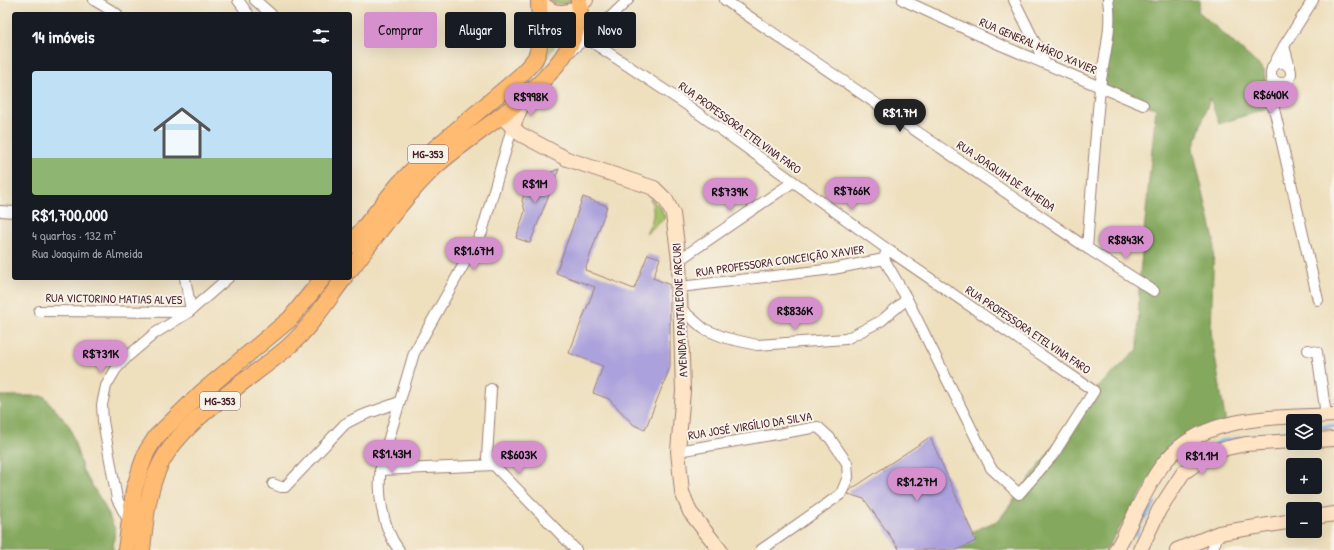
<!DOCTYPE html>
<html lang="pt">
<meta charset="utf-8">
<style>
body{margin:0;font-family:"Patrick Hand",sans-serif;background:#20242c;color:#f1f3f6;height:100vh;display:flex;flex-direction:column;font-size:15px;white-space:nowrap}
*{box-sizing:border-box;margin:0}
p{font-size:13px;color:#9ea1a6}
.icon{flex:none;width:22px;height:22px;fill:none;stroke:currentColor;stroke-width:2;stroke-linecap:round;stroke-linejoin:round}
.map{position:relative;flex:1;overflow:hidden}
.side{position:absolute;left:12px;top:12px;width:340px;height:268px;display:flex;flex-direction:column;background:#171b24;border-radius:4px;box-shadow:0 4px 16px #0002}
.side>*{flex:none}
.hud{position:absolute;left:364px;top:12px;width:380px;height:36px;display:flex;gap:8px}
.buttons{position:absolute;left:1286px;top:414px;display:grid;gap:8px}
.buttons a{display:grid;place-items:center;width:36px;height:36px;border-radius:4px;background:#171b24;box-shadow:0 4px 16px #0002;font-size:20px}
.price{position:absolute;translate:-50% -34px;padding:0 9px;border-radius:14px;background:#d690ce;color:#111;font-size:13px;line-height:26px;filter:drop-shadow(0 1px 2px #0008)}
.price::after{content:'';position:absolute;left:50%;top:24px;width:12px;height:9px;margin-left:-6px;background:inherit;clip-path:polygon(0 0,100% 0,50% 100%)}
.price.on{background:#222;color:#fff}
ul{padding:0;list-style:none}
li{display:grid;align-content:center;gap:8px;height:212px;padding:0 20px}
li+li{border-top:1px solid #363941}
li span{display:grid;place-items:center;height:124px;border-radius:4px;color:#555}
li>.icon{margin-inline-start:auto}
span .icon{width:72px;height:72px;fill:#fffc;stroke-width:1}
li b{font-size:17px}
h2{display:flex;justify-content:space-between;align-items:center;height:48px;padding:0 20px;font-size:17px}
.pill{padding:0 14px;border-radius:4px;background:#171b24;box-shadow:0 4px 16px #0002;font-size:14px;line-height:36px}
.pill.on{background:#d690ce;color:#111}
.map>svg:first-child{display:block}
.green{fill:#a5c269;stroke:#78704a}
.forest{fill:#84a85d;stroke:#676444}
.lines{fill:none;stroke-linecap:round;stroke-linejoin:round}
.stream{stroke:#80b6ef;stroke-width:3}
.building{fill:#aba1dc}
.street-casing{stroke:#9c7f74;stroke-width:12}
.secondary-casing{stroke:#9c7f74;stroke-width:16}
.primary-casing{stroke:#9c7f74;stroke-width:18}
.street{stroke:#fff;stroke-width:10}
.secondary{stroke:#ffe4c6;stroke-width:14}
.primary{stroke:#ffbb71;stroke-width:16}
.labels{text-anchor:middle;stroke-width:4;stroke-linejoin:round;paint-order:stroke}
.shield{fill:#f7f3e8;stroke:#7e5f64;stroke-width:1}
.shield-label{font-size:11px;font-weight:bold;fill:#4a1f2b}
.street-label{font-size:12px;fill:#4a1f2b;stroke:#f7f3e8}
</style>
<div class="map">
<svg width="1334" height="550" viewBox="0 0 1334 550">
<rect width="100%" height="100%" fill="#f7f3e8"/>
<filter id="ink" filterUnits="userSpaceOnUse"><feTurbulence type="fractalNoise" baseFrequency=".025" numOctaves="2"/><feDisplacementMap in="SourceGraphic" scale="8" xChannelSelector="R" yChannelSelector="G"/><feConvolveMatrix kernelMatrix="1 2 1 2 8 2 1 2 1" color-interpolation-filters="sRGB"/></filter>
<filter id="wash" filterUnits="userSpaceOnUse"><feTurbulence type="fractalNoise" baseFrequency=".012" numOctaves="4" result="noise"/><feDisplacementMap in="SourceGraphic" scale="16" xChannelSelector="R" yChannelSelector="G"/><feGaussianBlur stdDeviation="0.9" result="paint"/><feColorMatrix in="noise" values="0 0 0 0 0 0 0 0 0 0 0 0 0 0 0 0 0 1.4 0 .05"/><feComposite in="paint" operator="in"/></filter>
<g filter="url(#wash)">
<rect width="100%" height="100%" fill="#eedfbd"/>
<!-- green -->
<g class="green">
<polygon points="548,0 574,0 570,4 556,4"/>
<path d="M547,34L560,37L545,60L546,66L517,94C535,76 547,60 547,34Z"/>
<path d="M650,198L661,208L665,218L646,234C653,219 656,213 650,198Z"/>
</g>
<!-- forest -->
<g class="forest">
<polygon points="1108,0 1200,0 1198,11 1264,70 1269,108 1219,124 1210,98 1193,149 1214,240 1211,332 1226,424 1164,458 1106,550 938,550 881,469 923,450 959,537 999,520 1094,391 1138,349 1139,284 1156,108 1143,105 1100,87"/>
<polygon points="0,396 44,396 70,427 83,471 103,503 115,529 113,550 0,550"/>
</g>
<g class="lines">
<!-- stream -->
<g class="stream">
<polyline points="1315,427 1334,426"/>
<polyline points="1211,447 1220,441 1293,431"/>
<polyline points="1136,536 1140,524 1155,503"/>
</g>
</g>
<g id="blocks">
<!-- building -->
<g class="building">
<polygon points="559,169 530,243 516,238 525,211 522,200 531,180"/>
<polygon points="583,197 607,206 585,270 634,289 648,254 660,258 653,278 670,285 670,367 645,430 634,425 609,399 593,393 603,366 569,353 595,287 556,273"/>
<polygon points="930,437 976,541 957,550 900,550 864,499 848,494 850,490"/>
</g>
</g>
</g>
<g filter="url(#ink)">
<use href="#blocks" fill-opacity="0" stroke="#9c7f74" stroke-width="1"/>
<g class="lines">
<defs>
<g id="street">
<polyline points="94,0 117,14"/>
<polyline points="238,0 248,14"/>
<polyline points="255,0 271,14"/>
<polyline points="725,0 1087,248 1154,291"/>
<polyline points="903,0 996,43 1143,105"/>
<polyline points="1014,0 1045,63"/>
<polyline points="577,32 684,103 887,249 884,259 907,299 991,468 1019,494 1053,455 1094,391 887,249"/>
<polyline points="1284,46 1313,0"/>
<polyline points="567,54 603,24 628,0"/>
<circle cx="1281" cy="73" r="10"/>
<polyline points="1272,68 1284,46 1290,68"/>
<polyline points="1271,76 1273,104 1289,80"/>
<polyline points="1273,104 1318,300"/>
<polyline points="0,211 14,212"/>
<path d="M1087,248C1091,195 1095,141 1100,88C1103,60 1113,28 1108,0"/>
<polyline points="679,260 793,182"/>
<polyline points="185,278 191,310"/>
<polyline points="680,287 833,269 884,259"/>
<polyline points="681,309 704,329 726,338 757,345 846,339 881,321 907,299"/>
<polyline points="39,311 188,312"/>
<polyline points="1308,350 1317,352 1326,415"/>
<polyline points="491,389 487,458 576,550"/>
<polyline points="678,451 818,427 830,438 847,463 848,477 841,494 761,550"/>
<polyline points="380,470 495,465"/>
<path d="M273,484L281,487H285L345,424C362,413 381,410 399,402"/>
<polyline points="129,522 117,499 103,421 102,405 106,386 116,369 127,357 154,334 189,312 228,278"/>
<path d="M399,550C382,528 376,489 382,462L414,353L482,232L512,128"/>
<polyline points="1212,550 1219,533"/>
</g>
<g id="secondary">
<path d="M540,0C552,18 573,14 586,0"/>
<polyline points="501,116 520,134 567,159 654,188 666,200 673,214 679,260 683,391 678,451 682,492 690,512 720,550"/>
<polyline points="512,128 526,96"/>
<polyline points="1315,440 1334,439"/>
<polyline points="1315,517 1334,514"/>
<path d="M1116,550C1132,524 1142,493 1161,467C1199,413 1275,418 1334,415"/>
<polyline points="1140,550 1159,510 1183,473 1208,455 1227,448 1246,444 1293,441"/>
<polyline points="1177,550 1219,533 1293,521"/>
</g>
<g id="primary">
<path d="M350,245L399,184L427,155L520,76C525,70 532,64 536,57C543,41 539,17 539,0"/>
<path d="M350,270C375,237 406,194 437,165C482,124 589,70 579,0"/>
<polyline points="126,550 134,490 141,467 147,451 156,437 201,393 290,319 323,278"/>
<path d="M142,550C145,522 147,493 159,467C180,421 248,381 287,348C310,328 326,302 344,278"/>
</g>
</defs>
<!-- street casing -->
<use href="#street" class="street-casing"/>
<!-- secondary casing -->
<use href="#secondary" class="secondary-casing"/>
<!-- primary casing -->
<use href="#primary" class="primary-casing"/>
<!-- street -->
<use href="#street" class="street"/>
<!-- secondary -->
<use href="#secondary" class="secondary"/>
<!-- primary -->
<use href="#primary" class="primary"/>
</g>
</g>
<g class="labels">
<!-- shield labels -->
<g class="shield">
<rect x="408" y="145" width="40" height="18" rx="3"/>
<rect x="200" y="392" width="40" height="18" rx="3"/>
</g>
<g class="shield-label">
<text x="428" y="158">MG-353</text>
<text x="220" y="405">MG-353</text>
</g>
<!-- street labels -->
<g class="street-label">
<text transform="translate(1038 46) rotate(23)" y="4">RUA GENERAL MÁRIO XAVIER</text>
<text transform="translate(740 128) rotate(36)" y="4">RUA PROFESSORA ETELVINA FARO</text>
<text transform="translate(1006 176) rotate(34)" y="4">RUA JOAQUIM DE ALMEIDA</text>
<text transform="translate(780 261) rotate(-8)" y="4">RUA PROFESSORA CONCEIÇÃO XAVIER</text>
<text transform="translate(114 299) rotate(1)" y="4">RUA VICTORINO MATIAS ALVES</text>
<text transform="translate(680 310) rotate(-93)" y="4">AVENIDA PANTALEONE ARCURI</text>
<text transform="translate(1028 330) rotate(34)" y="4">RUA PROFESSORA ETELVINA FARO</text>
<text transform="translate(750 426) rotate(-9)" y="4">RUA JOSÉ VIRGÍLIO DA SILVA</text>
</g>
</g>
</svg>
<div class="buttons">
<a><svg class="icon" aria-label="layers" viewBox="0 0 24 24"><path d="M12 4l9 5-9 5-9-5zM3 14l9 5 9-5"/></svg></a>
<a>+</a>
<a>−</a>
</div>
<b class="price" style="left:1271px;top:115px">R$640K</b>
<b class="price" style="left:531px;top:117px">R$998K</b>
<b class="price on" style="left:900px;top:133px">R$1.7M</b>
<b class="price" style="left:535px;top:204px">R$1M</b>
<b class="price" style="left:852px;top:211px">R$766K</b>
<b class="price" style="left:730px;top:212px">R$739K</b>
<b class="price" style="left:1126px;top:260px">R$843K</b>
<b class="price" style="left:474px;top:271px">R$1.67M</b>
<b class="price" style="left:795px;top:331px">R$836K</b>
<b class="price" style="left:101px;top:374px">R$731K</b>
<b class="price" style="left:392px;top:474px">R$1.43M</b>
<b class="price" style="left:519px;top:475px">R$603K</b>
<b class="price" style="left:1202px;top:476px">R$1.1M</b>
<b class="price" style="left:917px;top:502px">R$1.27M</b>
<div class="hud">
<a class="pill on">Comprar</a>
<a class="pill">Alugar</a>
<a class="pill">Filtros</a>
<a class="pill">Novo</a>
</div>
<section class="side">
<h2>14 imóveis<svg class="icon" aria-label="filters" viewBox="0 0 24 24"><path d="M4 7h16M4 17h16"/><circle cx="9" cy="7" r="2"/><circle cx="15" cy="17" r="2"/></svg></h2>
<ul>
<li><span style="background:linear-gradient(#bfe0f5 70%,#8fb573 0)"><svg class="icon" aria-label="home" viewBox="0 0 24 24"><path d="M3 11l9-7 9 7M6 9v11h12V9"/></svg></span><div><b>R$1,700,000</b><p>4 quartos · 132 m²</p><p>Rua Joaquim de Almeida</p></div></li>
</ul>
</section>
</div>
